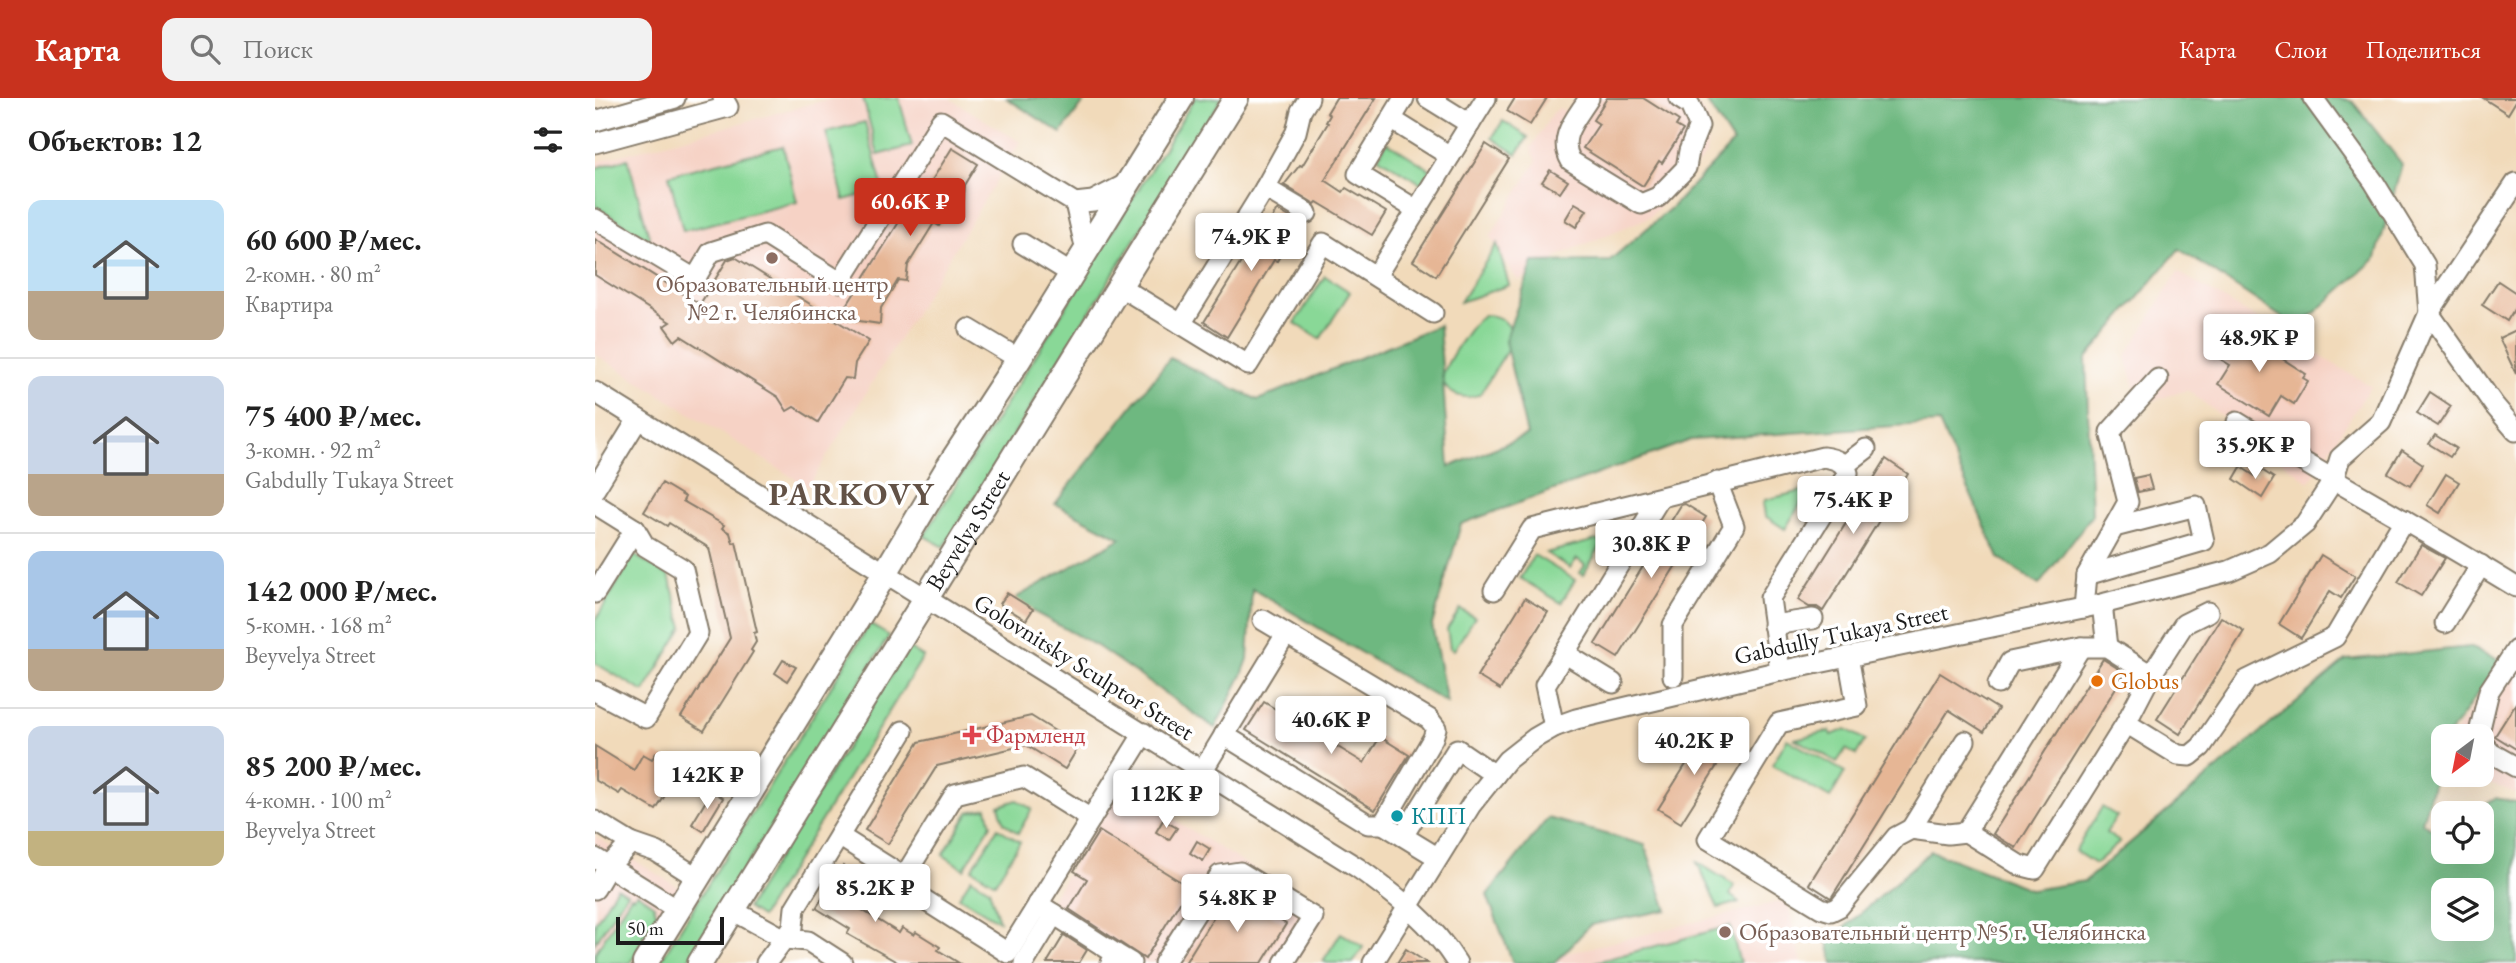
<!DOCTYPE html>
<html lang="ru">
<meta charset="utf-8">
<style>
body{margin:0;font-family:"EB Garamond",serif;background:#f2f2f2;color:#222;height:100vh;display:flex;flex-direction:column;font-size:26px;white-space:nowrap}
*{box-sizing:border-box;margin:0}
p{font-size:23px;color:#767676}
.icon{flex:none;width:38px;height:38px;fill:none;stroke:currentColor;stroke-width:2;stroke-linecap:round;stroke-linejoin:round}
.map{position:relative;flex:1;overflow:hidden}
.drawer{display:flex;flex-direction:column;background:#fff;width:595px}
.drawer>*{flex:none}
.needle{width:46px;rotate:212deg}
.controls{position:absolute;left:1836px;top:626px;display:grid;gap:14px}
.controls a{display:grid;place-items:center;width:63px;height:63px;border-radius:14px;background:#fff;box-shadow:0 7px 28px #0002;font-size:35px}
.scale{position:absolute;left:21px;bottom:18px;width:108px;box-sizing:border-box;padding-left:7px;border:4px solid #1c1c1c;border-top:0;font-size:19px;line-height:24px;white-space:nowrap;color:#1c1c1c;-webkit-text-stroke:5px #fff;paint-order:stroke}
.price{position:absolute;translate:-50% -60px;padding:0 16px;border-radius:7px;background:#fff;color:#222;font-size:23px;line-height:46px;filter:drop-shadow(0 2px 4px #0008)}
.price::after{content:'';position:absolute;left:50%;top:42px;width:21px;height:16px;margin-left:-10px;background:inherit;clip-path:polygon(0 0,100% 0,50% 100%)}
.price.on{background:#c8321e;color:#fff}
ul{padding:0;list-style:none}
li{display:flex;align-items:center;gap:21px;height:175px;padding:0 28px}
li+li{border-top:2px solid #e0e0e0}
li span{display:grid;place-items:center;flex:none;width:196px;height:140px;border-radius:14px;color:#555}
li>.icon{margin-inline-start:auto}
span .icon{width:84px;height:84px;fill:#fffc;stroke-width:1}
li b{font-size:30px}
h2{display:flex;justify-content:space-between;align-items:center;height:84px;padding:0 28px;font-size:30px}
header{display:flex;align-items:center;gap:42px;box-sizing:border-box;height:98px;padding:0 35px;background:#c8321e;color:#fff}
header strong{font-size:33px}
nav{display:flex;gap:38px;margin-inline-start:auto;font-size:24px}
.search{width:490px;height:63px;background:#f2f2f2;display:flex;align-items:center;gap:18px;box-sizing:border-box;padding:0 24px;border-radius:14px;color:#767676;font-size:26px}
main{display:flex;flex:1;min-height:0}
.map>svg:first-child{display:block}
.built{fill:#f6d2c5}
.green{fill:#89d897;stroke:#527a5a;stroke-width:2}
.forest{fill:#6eb880;stroke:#456a4e;stroke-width:2;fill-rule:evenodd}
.building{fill:#e6b695}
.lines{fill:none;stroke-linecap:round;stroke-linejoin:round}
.minor-casing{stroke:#867b6b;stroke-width:23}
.major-casing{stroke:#867b6b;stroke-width:28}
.minor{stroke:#fff;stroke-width:19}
.major{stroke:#fff;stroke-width:24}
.education-dot{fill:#8d6e63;stroke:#fff;stroke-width:2.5}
.food-dot{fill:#e8710a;stroke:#fff;stroke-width:2.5}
.health-dot{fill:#e0444e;stroke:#fff;stroke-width:2.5}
.culture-dot{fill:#0f9aa8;stroke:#fff;stroke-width:2.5}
.labels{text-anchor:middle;stroke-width:7;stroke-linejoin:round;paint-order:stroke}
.education-label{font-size:24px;fill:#785e54;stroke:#fff}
.street-label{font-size:24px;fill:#1c1c1c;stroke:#fff}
.food-label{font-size:24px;fill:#c56008;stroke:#fff;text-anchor:start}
.health-label{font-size:24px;fill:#be3a42;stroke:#fff;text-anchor:start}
.culture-label{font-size:24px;fill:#0d838f;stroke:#fff;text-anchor:start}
.district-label{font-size:32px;font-weight:bold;letter-spacing:2px;fill:#635246;stroke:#fff}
</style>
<header>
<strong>Карта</strong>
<div class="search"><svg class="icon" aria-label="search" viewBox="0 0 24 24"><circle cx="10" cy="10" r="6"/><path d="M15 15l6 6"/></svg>Поиск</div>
<nav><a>Карта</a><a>Слои</a><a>Поделиться</a></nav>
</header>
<main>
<section class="drawer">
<h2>Объектов: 12<svg class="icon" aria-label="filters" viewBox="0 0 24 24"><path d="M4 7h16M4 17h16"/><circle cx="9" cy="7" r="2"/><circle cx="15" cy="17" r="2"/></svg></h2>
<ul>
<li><span style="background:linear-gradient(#bfe0f5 65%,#b9a48a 0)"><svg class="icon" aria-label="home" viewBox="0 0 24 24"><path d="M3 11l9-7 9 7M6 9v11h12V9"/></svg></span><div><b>60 600 ₽/мес.</b><p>2-комн. · 80 m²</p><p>Квартира</p></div></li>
<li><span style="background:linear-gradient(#c9d6e8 70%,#b9a48a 0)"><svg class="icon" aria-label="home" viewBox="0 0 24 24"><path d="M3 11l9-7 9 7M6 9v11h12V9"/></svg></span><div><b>75 400 ₽/мес.</b><p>3-комн. · 92 m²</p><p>Gabdully Tukaya Street</p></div></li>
<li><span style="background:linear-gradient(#a9c7e8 70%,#b9a48a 0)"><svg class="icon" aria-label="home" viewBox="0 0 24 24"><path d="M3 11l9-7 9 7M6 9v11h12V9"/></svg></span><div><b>142 000 ₽/мес.</b><p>5-комн. · 168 m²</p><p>Beyvelya Street</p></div></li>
<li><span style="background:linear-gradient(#c9d6e8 75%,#c2b280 0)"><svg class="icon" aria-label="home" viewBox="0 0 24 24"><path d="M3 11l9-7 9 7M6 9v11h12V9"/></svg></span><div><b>85 200 ₽/мес.</b><p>4-комн. · 100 m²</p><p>Beyvelya Street</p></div></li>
</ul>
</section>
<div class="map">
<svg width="1921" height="865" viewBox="0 0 1921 865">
<rect width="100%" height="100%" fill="#fff"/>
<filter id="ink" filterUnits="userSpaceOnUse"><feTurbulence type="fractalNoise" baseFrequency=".0143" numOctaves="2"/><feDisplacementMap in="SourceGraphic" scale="14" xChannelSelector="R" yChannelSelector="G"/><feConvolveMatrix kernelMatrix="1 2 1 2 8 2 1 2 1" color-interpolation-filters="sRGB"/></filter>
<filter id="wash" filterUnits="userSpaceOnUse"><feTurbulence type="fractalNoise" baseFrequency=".00686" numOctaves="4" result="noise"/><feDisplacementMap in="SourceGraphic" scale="28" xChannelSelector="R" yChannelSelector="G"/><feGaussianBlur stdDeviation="1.57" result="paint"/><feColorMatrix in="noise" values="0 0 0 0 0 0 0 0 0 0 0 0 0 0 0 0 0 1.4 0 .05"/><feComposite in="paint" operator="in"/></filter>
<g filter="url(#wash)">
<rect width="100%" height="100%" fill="#f1daba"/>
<!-- built -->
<g class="built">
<polygon points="238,0 354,0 425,44 213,389 0,256 0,64"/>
<polygon points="981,0 1100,0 1114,25 1111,57 1055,119 962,158 958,166 923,183 895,139 942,63 936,50 957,16 964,10 972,14"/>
<polygon points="1583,174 1776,288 1714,384 1592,292 1545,307 1531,258"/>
<polygon points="1921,542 1921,695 1887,682 1884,677 1886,677 1886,639 1863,639 1860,635"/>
<polygon points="526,689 731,816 700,865 545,865 546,862 454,805"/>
<polygon points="0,738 85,790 35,865 0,865"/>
<polygon points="1192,802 1207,865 931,865"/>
</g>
<!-- green -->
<g class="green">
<polygon points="268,0 304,0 317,48 283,57"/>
<polygon points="600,0 627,0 349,449 329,438"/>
<polygon points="908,23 933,39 922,56 897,40"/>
<polygon points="270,24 288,91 249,102 231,34"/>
<polygon points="792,44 836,72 827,86 783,59"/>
<polygon points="188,48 202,104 88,133 74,77"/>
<polygon points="33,61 55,142 0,108 0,70"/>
<polygon points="902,146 914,187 865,204"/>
<polygon points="730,178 755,194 725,241 700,225"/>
<path d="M889,217C906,217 919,227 917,244L886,295C873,304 849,297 848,280C847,269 879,221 889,217Z"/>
<polygon points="1215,391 1190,431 1170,418 1168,404 1170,402"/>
<polygon points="1001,442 1007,446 988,477 985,475 990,467 982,461 975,470 951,455"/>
<polygon points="39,457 74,478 88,529 49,594 0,565 0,523"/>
<polygon points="939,457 980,482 966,505 925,480"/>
<polygon points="865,511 880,519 859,552 855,550 852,531"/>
<polygon points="275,526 294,538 91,865 64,865"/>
<polygon points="313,550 328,559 166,819 152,810"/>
<polygon points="1251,631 1270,642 1261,657 1251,651 1242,664 1200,641 1235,633 1237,637"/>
<polygon points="1192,641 1250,674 1235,700 1177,667"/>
<polygon points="422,702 437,711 423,735 409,725 404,708"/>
<polygon points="1507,709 1522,718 1511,735 1525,744 1500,766 1480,753"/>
<polygon points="392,710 396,727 369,771 348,757 374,714"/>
<polygon points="403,730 425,744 400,785 377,771"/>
<polygon points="1102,764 1139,787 1135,797 1144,804 1123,810"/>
<polygon points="376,780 394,791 404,823 364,799"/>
<polygon points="22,789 32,795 0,845 0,825"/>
<polygon points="42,795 59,807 63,820 35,865 0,865 0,855 36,798 39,799"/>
<polygon points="1135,828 1145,865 1002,865 1001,864"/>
<polygon points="746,835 768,849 758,865 732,865 728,863"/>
</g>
<!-- forest -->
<g class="forest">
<polygon points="411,0 492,0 466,35"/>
<polygon points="1109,0 1744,0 1757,3 1807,66 1781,160 1703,230 1584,151 1491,261 1497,417 1444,487 1404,460 1344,325 1096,342 866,426 837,527 852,605 657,491 653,561 647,577 620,630 502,548 417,502 526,440 460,406 575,260 663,302 844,227 854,369 932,337 910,243 938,164 1014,163 1077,109 1138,45"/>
<path d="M1875,549L1906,563L1852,639H1848V653L1827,724L1841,734L1848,730V754H1886V716H1873L1900,700L1921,704V865H1238L1233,844L1336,753L1437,792L1490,783L1751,562ZM1848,793H1886V831H1848Z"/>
<polygon points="953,720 1050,747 1072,812 995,827 960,865 918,865 892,797"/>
</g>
<g id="blocks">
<!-- building -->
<g class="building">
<polygon points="741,0 781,0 730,82 748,94 751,90 791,114 777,137 722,104 720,106 689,87 705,67 707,68 733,25 731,24 735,17 732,15"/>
<polygon points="920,0 952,0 935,27 912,13"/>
<polygon points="1012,0 1048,0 1084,23 1081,28 1088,32 1067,65 1064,63 1048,88 988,50 1004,26 998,22"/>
<polygon points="1888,0 1921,0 1921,3 1913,16"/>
<polygon points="891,46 914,61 841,178 818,163"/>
<polygon points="357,50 383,66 370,87 368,104 359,104 344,128 339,125 313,167 311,183 303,182 286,210 285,226 244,220 314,108 319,111"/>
<polygon points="955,72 973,83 965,95 947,84"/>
<polygon points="980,105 992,112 981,129 970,122"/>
<polygon points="682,112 705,125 682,163 679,162 632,239 609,224 656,148 659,149"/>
<polygon points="0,141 105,206 132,162 140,159 274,243 260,265 258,281 250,280 223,324 199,309 192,313 183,299 86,238 80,243 69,228 75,224 0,177"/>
<polygon points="1903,183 1921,195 1921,208 1912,223 1887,207"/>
<polygon points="1921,232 1921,276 1904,240"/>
<polygon points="1644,233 1711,276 1708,280 1713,283 1699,306 1686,298 1674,318 1623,286 1635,267 1622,259 1636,236 1641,239"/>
<polygon points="1835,294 1856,308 1843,328 1822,315"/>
<polygon points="1840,337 1861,350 1855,359 1834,346"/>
<polygon points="1620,339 1638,351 1630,364 1611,353"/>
<polygon points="1807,352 1828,366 1815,388 1793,375"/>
<polygon points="1291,361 1313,376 1228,513 1222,509 1214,509 1203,502"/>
<polygon points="1646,369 1660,378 1665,371 1679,380 1667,400 1639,381"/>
<polygon points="1851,376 1864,384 1845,415 1832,407"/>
<polygon points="1553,377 1557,391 1543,394 1539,380"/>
<polygon points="67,385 90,399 88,403 129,427 127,430 135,435 138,445 141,444 162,534 159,535 161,544 156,552 158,554 109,633 86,619 135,540 114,450 74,425 72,428 49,414"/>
<polygon points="1090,406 1111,419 1023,560 1000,546 1086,407"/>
<polygon points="1826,447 1850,460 1826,498 1803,484"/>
<polygon points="1726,457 1760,478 1746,500 1735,493 1706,540 1684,526"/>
<polygon points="412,495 438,511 431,522 405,506"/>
<polygon points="930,500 953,514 905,592 882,578"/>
<polygon points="1626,519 1649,533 1585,636 1562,621"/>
<polygon points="1508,561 1530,575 1421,750 1398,736"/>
<polygon points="188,562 201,569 192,583 180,575"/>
<polygon points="1345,575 1403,611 1389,634 1354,612 1236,800 1214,786"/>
<polygon points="669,604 769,665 785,639 814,657 780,712 651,632"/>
<polygon points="1921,605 1921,651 1900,638"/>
<polygon points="436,618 484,648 470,671 431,647 342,668 293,746 270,732 324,644"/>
<polygon points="1112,633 1135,647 1086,725 1063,711"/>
<polygon points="0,648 39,672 48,656 57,661 61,655 87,670 61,712 27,692 24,696 0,682"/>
<polygon points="117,693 128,700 108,733 97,726"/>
<polygon points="568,722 582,730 574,742 561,734"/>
<polygon points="504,733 594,789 550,861 474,811 492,781 479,773"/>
<polygon points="602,743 615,751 608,763 595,755"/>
<polygon points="248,768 273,784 269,791 275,795 267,808 269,809 267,812 304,835 307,830 319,837 321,834 345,849 343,852 364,865 304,865 252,836 255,831 221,810"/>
<polygon points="635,792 691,826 667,865 590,865"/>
<polygon points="469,837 492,852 484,865 452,865"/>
<polygon points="811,851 832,865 802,865"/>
</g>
</g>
</g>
<g filter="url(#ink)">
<use href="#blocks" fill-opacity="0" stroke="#867b6b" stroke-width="2"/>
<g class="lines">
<defs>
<g id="minor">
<polyline points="809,0 763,76 822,112"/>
<polyline points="833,0 875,26"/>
<path d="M994,0C981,21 962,39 976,63L1046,106L1063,99L1091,70L1094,53L1104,28L1095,7L1084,0"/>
<polyline points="1718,0 1779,84 1830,167 1834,215 1899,307 1921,333"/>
<polyline points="796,21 855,58"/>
<polyline points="0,23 80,0"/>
<polyline points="0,45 133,9 128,0"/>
<polyline points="670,90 712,115"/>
<polyline points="480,105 498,103 533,85"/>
<polyline points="0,121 100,181 116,154 170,137 245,184 346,23 480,105 491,153"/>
<polyline points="428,146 477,176"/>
<polyline points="781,178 891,0"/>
<polyline points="524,188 653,267 728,145 838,215"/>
<polyline points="586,226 670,90 701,34 706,13 714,0"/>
<polyline points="374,231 424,261"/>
<path d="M0,294L763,770C801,797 837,825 862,865"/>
<path d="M1642,324C1734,381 1829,432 1921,489"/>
<polyline points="1250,367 1271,351"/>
<polyline points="0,391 43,321"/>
<polyline points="0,406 40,431 50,448 88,471 103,535 51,620 0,593"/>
<polyline points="1492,477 1609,443 1601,408 1519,429"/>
<path d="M899,492L937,431L1228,359C1241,361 1248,363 1253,375L1175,500L1185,573"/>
<polyline points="0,495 40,431"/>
<polyline points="1507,506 1512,549"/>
<polyline points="1489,510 1492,477 1533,404 1515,334 1563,281"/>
<polyline points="668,522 834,621 841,630 838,640 788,726 842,759"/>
<polyline points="1850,525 1886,467"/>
<polyline points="1178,527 1218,521"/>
<polyline points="969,555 1018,585"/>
<polyline points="1253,558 1262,608 1184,625 1113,741 1226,810 1236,813 1244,809 1301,739 1316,731 1353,736 1371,734 1486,549"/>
<polyline points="1078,578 1078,527 1139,428 1122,384"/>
<polyline points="1403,586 1415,564 1486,549 1512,549 1556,577"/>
<polyline points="1531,625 1583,657 1595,658 1606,649 1652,582 1740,539 1809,422"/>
<polyline points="959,629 950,587 1065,400"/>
<polyline points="629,637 773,726 788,726"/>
<polyline points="1883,639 1894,593 1921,552"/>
<polyline points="1886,643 1896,655 1921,669"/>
<polyline points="608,672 691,536"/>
<polyline points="0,723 36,745 62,754 103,780"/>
<polyline points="1316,731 1370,643"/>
<polyline points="1371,734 1424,767 1440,771 1531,625 1556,577 1589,526 1613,514"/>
<polyline points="244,738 309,779 317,794 413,855 549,635"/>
<polyline points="808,738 862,651 900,677"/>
<polyline points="0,760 83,812"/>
<polyline points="309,779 360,696 429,679 496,721"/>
<polyline points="0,791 13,769 36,745"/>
<polyline points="443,806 521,856 516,865"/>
<polyline points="137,812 190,841 213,843 247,865"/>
<polyline points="521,856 536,865"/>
<polyline points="171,865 198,829 200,810 308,633"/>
<polyline points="429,865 459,816"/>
<polyline points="569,865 625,777 645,774 718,819 689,865"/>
<polyline points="778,865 876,707 912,662 940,640 959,629 981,621 1185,573 1507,506 1634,473 1675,455 1710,426 1738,383 1745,360 1786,324 1834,215 1921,85"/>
</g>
<g id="major">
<polyline points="50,865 268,512 354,368 424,261 586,0"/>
<path id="s1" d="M105,865L641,0"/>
</g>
</defs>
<!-- minor casing -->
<use href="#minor" class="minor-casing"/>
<!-- major casing -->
<use href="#major" class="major-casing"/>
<!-- minor -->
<use href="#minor" class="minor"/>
<!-- major -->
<use href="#major" class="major"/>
</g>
</g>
<!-- markers -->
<g class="education-dot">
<circle cx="177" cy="160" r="7"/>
<circle cx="1130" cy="834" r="7"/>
</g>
<circle class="food-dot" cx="1502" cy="583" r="7"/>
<path class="health-dot" d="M373.5 626.5h7v7h7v7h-7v7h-7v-7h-7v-7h7z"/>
<circle class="culture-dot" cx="802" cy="718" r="7"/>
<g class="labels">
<!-- education labels -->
<g class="education-label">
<text x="177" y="194">Образовательный центр<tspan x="177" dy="28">№2 г. Челябинска</tspan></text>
<text x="1144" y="842" text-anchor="start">Образовательный центр №5 г. Челябинска</text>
</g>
<!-- street labels -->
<g class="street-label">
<text dy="8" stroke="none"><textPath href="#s1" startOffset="509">Beyvelya Street</textPath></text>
<text transform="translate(1246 536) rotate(-12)" y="8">Gabdully Tukaya Street</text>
<text transform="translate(489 569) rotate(32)" y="8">Golovnitsky Sculptor Street</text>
</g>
<!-- food labels -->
<g class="food-label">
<text x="1516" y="591">Globus</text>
</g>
<!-- health labels -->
<g class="health-label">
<text x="391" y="645">Фармленд</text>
</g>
<!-- culture labels -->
<g class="culture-label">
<text x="816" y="726">КПП</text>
</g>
<!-- district labels -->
<g class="district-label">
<text x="257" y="407">PARKOVY</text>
</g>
</g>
</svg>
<div class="controls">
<a><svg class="needle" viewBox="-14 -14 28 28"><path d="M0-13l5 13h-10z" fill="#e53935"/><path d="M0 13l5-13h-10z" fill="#767676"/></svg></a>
<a><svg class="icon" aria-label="locate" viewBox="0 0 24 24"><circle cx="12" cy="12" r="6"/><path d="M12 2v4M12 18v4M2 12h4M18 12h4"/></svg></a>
<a><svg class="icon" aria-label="layers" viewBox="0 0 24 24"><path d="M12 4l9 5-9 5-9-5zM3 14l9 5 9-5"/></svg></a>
</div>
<div class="scale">50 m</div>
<b class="price on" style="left:315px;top:140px">60.6K ₽</b>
<b class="price" style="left:656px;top:175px">74.9K ₽</b>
<b class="price" style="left:1664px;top:276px">48.9K ₽</b>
<b class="price" style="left:1660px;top:383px">35.9K ₽</b>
<b class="price" style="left:1258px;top:438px">75.4K ₽</b>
<b class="price" style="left:1056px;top:482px">30.8K ₽</b>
<b class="price" style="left:736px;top:658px">40.6K ₽</b>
<b class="price" style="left:1099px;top:679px">40.2K ₽</b>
<b class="price" style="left:112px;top:713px">142K ₽</b>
<b class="price" style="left:571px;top:732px">112K ₽</b>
<b class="price" style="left:280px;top:826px">85.2K ₽</b>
<b class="price" style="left:642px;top:836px">54.8K ₽</b>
</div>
</main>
